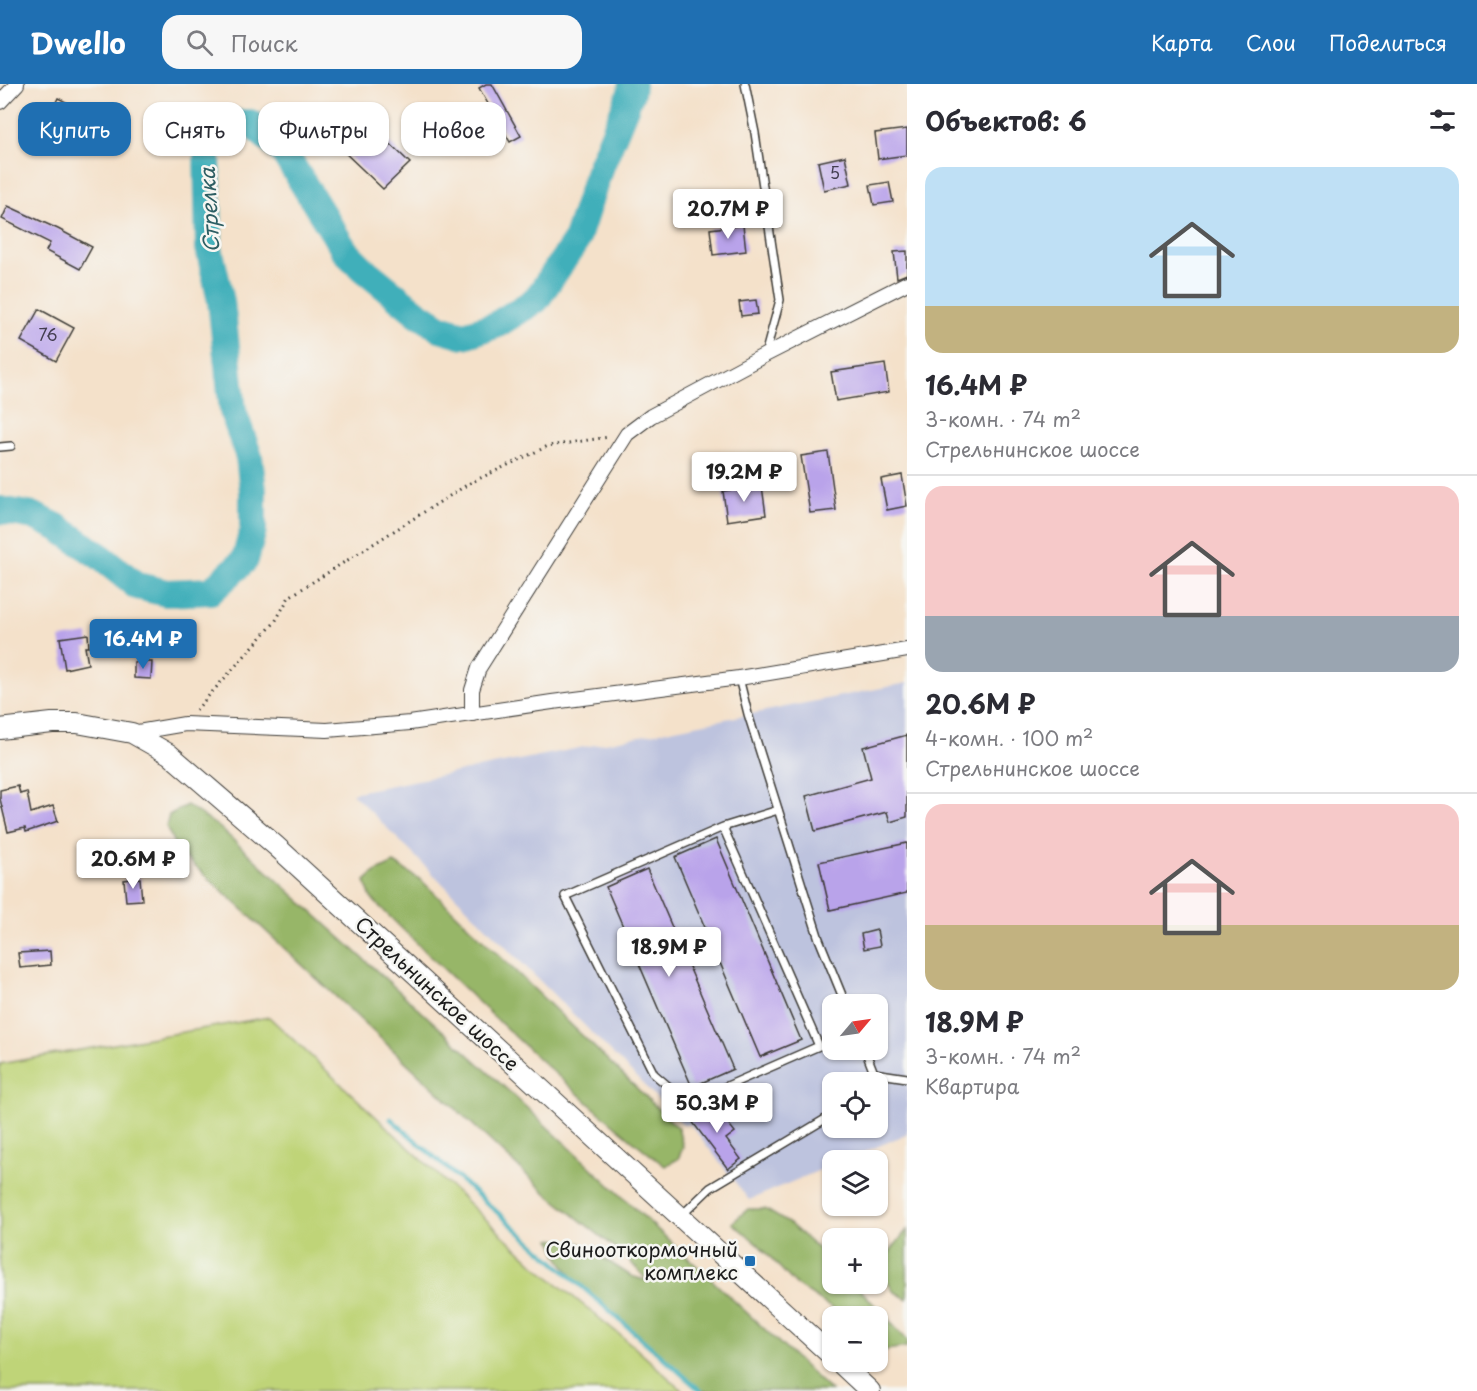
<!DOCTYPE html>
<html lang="ru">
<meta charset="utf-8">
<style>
body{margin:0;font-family:"Playpen Sans",sans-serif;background:#f7f7f7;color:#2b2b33;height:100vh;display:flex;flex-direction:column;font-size:22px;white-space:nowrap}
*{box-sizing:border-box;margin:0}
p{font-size:20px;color:#7c7c81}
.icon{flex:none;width:33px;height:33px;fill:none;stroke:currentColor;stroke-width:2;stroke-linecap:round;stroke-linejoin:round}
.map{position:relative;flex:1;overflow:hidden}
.panel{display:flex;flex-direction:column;background:#fff;width:570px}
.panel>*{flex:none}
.hud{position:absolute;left:18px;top:18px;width:570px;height:54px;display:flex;gap:12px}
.needle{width:39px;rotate:61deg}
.tools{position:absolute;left:822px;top:910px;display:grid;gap:12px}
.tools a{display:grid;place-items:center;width:66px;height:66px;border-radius:12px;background:#fff;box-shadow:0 2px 4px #0004;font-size:30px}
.price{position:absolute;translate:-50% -51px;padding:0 14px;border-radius:6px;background:#fff;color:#222;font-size:20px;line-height:39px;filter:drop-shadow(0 2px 3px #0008)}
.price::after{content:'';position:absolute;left:50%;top:36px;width:18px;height:14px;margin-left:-9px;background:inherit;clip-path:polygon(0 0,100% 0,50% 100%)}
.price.active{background:#1f6fb2;color:#fff}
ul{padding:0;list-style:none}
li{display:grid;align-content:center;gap:12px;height:318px;padding:0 18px}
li+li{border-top:2px solid #e1e1e2}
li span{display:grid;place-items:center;height:186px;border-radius:18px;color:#555}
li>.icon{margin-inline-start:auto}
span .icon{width:108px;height:108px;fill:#fffc;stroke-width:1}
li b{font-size:26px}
h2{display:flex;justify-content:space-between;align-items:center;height:72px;padding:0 18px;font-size:26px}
.chip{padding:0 21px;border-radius:18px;background:#fff;box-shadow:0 2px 4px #0004;font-size:21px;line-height:54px}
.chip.active{background:#1f6fb2;color:#fff}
header{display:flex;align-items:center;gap:36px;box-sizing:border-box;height:84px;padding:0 30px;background:#1f6fb2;color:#fff}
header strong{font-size:28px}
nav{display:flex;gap:33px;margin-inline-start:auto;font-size:21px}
.search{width:420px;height:54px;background:#f7f7f7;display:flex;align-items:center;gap:15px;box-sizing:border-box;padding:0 21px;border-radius:18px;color:#7c7c81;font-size:22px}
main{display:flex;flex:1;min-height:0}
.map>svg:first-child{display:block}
.industrial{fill:#bdc3de;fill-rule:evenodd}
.green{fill:#bfd478;stroke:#6e784a;stroke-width:1.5}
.forest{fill:#97b668;stroke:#5a6942;stroke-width:1.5}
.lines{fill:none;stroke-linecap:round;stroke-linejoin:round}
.stream{stroke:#3fafba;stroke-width:4.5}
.river{stroke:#3fafba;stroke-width:28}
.building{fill:#b9a3ea}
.service-casing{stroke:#3c3a36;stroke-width:10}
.minor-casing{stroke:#3c3a36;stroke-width:16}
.secondary-casing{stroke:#3c3a36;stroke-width:22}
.path{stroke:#3c3a36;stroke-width:3;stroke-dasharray:1.5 4.5;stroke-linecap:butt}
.service{stroke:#fff;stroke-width:7}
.minor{stroke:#fff;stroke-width:14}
.secondary{stroke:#fff;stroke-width:20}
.poi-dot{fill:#1f6fb2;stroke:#f6f6f2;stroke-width:2}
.labels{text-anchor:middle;stroke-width:5;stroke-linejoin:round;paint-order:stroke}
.number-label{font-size:16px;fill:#433e50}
.street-label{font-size:20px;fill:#1c1c1c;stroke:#f6f6f2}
.poi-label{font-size:20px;fill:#1c1c1c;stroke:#f6f6f2;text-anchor:end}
.water-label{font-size:21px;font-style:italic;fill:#2c5e63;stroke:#f6f6f2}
</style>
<header>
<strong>Dwello</strong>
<div class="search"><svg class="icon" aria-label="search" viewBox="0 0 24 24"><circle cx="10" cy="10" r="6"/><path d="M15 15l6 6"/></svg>Поиск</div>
<nav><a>Карта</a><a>Слои</a><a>Поделиться</a></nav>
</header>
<main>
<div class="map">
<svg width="907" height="1307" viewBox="0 0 907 1307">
<rect width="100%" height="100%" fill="#f6f6f2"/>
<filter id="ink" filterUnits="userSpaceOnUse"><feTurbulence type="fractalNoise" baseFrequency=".0167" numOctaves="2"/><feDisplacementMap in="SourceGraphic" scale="12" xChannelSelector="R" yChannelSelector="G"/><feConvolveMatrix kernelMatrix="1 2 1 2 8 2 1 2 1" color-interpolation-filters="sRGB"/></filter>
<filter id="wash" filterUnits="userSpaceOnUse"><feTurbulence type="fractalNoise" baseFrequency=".008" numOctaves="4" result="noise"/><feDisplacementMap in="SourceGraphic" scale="24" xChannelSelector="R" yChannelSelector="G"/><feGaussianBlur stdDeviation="1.35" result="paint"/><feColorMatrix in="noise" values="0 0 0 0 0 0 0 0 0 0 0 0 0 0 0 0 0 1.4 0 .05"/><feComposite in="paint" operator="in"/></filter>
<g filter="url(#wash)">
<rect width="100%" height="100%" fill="#f4e1ca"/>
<!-- industrial -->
<path class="industrial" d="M907,599V1050L843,1077H832V1081L749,1116L690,1040L684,1041L352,709ZM832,921H878V966H832ZM832,999H878V1044H832Z"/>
<!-- green -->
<polygon class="green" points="269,933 538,1184 631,1260 683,1307 0,1307 0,980"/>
<!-- forest -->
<g class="forest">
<polygon points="187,721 219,743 512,1010 831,1307 701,1307 576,1198 559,1174 551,1155 580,1159 631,1192 648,1197 623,1170 547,1110 239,822 177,766 166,742 169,731"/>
<path d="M394,779L421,796L678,1044L683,1063L678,1075L665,1082C620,1048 578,1010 536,972C480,920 425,868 371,814L365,797L375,788Z"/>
<polygon points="748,1125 765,1125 790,1140 832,1177 832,1200 855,1200 907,1256 907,1263 886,1266 878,1263 878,1233 839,1233 833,1225 796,1201 758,1160 732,1139"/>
<polygon points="907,1146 907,1215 893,1207 880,1183 891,1166"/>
</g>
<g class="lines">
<!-- stream -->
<polyline class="stream" points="391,1035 701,1307"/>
<!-- river -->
<polyline class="river" points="0,426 34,432 57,443 101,473 137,502 167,509 211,507 245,476 253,446 253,406 249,373 233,327 221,217 209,164 207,67 214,52 234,39 250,39 283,67 345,167 363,185 417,229 440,244 464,251 496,241 536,216 576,157 598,89 631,9 632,0"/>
</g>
<g id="blocks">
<!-- building -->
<g class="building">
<polygon points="486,0 492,0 521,52 510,58 479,4"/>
<polygon points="58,14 82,26 66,57 43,45"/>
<polygon points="368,38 410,79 383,105 341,65"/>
<polygon points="907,45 907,71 878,75 875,49"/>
<polygon points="845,72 851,100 824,106 818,78"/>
<polygon points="889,98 893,118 874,121 870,101"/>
<polygon points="8,122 58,145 92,163 80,185 46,167 50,159 2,135"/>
<polygon points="743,141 746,167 713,171 710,145"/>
<polygon points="907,167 907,190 897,194 894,168"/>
<polygon points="756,216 758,230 741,232 739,218"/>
<polygon points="39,225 74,244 56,277 21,257"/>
<polygon points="885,280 889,308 836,317 831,288"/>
<polygon points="828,368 836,426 810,429 801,372"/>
<polygon points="902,391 907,422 887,426 881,395"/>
<polygon points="762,402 766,431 727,437 723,407"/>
<polygon points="88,550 89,563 85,563 88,580 65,585 60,554"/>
<polygon points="134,578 152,578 151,595 134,594"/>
<polygon points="907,651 907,733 890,738 887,728 815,747 806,712 871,694 863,663"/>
<polygon points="18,702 20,710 27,708 31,729 53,722 58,737 26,748 25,744 8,748 0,715 0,706"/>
<polygon points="716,755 801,956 760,973 675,773"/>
<polygon points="907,759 907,809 830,826 819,778"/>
<polygon points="647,785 733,985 692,1003 606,803"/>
<polygon points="140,794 142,816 126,817 124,796"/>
<polygon points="877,846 880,862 864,865 861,850"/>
<polygon points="50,867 51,881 20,884 18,869"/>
<polygon points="712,1019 735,1048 726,1055 741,1075 728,1085 691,1036"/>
</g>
</g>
</g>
<g filter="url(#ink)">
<use href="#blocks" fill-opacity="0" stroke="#3c3a36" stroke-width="1.5"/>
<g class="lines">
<defs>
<g id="service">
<polyline points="745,0 755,49 780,216 765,271"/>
<polyline points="0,363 11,362"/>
<polyline points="739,594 748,630 819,855 846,921"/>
<polyline points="723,743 819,962 688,1019 654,990 565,812 723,743 778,726"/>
<polyline points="865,966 874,989 871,999"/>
<polyline points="874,989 907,994"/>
<polyline points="682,1131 710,1104 832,1031"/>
</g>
<g id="minor">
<polyline points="0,18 17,0"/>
<polyline points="472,630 472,606 479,584 627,350 651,332 765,271 907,199"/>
<polyline points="132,649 185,640 327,646 410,639 552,618 739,594 907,566"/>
</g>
<g id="secondary">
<polyline points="0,645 52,639 77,639 132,649 169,670 276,762 832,1272"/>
<polyline points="839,1278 870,1307"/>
</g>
</defs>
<!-- service casing -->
<use href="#service" class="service-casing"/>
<!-- minor casing -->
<use href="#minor" class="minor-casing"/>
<!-- secondary casing -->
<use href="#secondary" class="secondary-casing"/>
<!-- path -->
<polyline class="path" points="196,626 275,538 289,513 470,399 548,362 609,353"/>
<!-- service -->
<use href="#service" class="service"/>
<!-- minor -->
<use href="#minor" class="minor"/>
<!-- secondary -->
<use href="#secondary" class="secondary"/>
</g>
</g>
<!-- markers -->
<rect class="poi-dot" x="744" y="1171" width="12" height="12" rx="3"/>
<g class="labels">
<!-- number labels -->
<g class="number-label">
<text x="835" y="95">5</text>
<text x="48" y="257">76</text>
</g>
<!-- street labels -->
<g class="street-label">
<text transform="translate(437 910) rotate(43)" y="7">Стрельнинское шоссе</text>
</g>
<!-- poi labels -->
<g class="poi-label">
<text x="738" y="1173">Свинооткормочный<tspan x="738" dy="23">комплекс</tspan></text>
</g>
<!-- water labels -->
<g class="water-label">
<text transform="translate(210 126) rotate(-93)" y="7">Стрелка</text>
</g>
</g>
</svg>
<div class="tools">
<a><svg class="needle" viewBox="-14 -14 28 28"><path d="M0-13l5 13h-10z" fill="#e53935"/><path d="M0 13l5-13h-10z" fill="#7c7c81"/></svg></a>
<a><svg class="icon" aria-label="locate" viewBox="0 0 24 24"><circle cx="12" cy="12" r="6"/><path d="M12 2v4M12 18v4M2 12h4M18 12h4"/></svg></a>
<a><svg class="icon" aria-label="layers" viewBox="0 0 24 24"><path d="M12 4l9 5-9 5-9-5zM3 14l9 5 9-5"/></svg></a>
<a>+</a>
<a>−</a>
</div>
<b class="price" style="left:728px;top:156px">20.7M ₽</b>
<b class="price" style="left:744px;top:419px">19.2M ₽</b>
<b class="price active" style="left:143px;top:586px">16.4M ₽</b>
<b class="price" style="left:133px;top:806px">20.6M ₽</b>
<b class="price" style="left:669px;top:894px">18.9M ₽</b>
<b class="price" style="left:717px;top:1050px">50.3M ₽</b>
<div class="hud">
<a class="chip active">Купить</a>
<a class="chip">Снять</a>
<a class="chip">Фильтры</a>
<a class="chip">Новое</a>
</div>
</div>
<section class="panel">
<h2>Объектов: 6<svg class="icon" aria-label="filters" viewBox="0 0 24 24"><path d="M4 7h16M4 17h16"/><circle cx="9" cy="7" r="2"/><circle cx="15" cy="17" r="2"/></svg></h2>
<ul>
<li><span style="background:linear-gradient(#bfe0f5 75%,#c2b280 0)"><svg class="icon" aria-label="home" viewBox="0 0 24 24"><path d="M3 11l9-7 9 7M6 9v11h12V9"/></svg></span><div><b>16.4M ₽</b><p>3-комн. · 74 m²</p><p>Стрельнинское шоссе</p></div></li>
<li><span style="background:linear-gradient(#f6c9c9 70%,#9aa5b1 0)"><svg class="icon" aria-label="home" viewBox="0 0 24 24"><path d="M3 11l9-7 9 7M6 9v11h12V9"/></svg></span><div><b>20.6M ₽</b><p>4-комн. · 100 m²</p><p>Стрельнинское шоссе</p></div></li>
<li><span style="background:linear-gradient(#f6c9c9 65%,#c2b280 0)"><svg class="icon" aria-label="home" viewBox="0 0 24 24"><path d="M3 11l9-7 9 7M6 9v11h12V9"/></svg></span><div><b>18.9M ₽</b><p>3-комн. · 74 m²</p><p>Квартира</p></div></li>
</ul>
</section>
</main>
